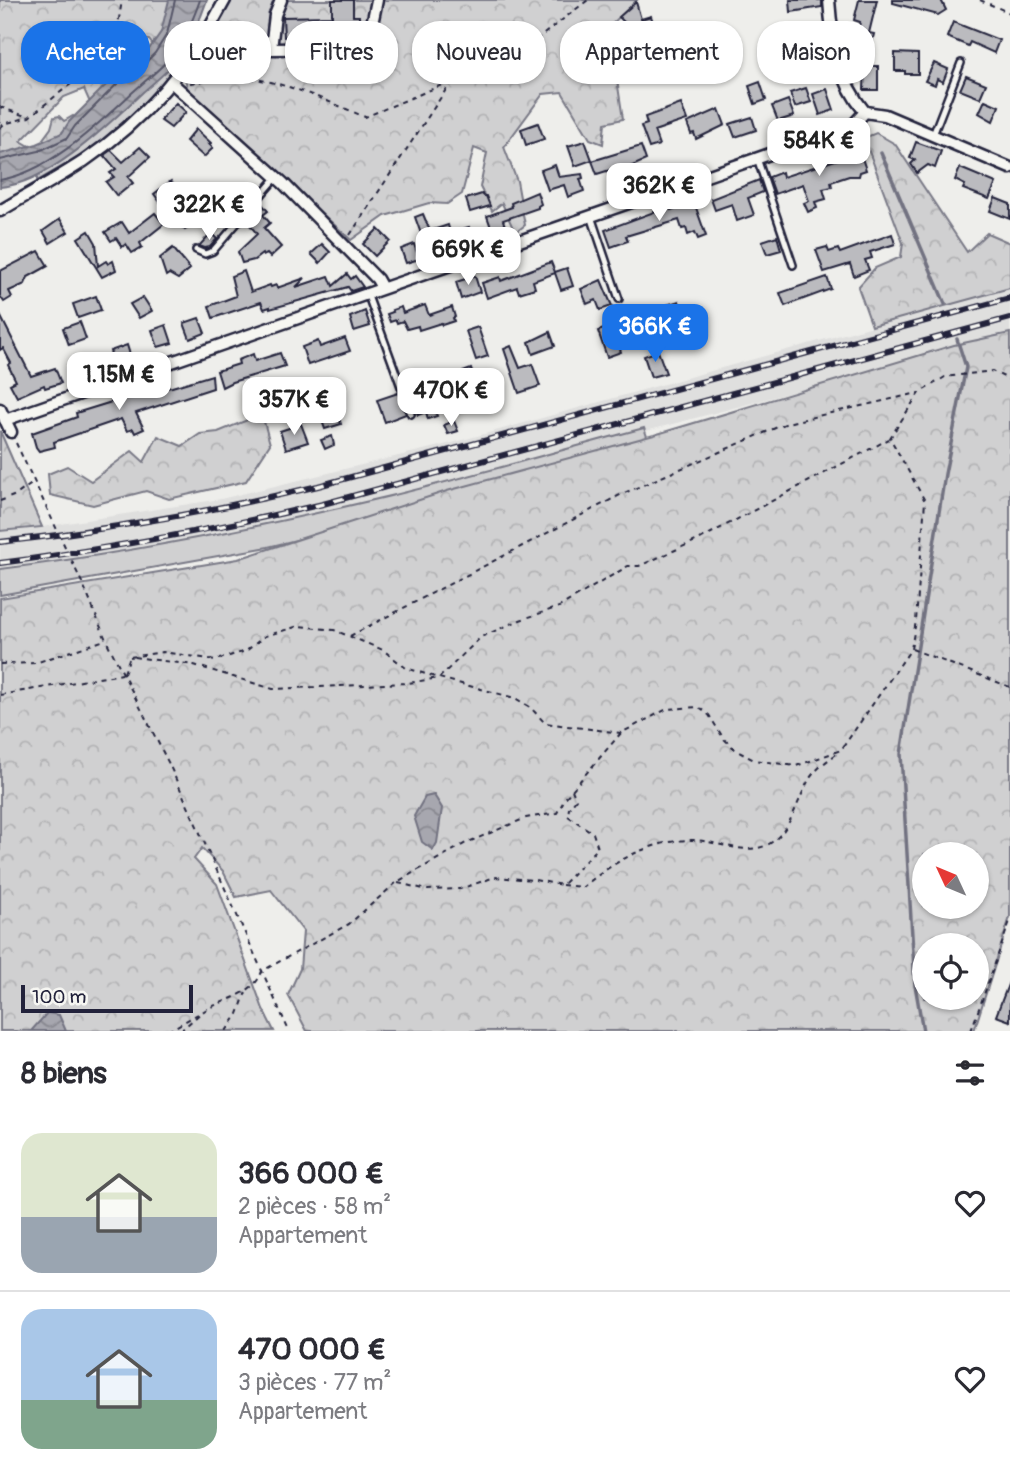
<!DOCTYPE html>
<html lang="fr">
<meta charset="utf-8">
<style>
body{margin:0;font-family:Pangolin,sans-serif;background:#f7f7f7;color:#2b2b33;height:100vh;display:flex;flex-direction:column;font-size:26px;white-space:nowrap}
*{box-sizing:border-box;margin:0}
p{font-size:23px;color:#7c7c81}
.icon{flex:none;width:38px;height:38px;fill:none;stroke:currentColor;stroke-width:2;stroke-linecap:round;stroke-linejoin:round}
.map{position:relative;height:1031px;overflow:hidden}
.drawer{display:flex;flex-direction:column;background:#fff;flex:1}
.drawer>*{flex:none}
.guide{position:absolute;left:21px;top:21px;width:970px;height:63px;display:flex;gap:14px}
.needle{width:46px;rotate:314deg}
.controls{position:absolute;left:912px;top:842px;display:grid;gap:14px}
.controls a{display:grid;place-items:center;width:77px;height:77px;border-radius:50%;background:#fff;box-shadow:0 2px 5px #0004;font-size:35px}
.scale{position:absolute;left:21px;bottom:18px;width:172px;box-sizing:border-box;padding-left:7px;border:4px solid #22223b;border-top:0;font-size:19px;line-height:24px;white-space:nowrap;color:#22223b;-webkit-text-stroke:5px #f6f6f2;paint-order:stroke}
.price{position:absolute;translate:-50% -60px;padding:0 16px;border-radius:14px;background:#fff;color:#222;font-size:23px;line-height:46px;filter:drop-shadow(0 2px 4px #0008)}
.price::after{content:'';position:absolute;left:50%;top:42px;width:21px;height:16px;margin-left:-10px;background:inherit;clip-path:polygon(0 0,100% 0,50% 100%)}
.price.on{background:#1a73e8;color:#fff}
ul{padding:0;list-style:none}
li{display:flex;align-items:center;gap:21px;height:175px;padding:0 21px}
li+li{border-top:2px solid #e1e1e2}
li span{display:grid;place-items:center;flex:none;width:196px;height:140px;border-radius:21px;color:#555}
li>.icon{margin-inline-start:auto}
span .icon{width:84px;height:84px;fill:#fffc;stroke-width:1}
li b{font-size:30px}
h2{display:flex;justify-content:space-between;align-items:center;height:84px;padding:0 21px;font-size:30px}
.tag{padding:0 24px;border-radius:28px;background:#fff;box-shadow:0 2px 5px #0004;font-size:24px;line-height:63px}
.tag.on{background:#1a73e8;color:#fff}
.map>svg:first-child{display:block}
.built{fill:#dfdfde}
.green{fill:#d0d0d1;stroke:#797986;stroke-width:2}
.forest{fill:url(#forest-crowns);stroke:#797986;stroke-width:2;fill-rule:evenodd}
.water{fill:url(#water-waves);stroke:#727281;stroke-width:2}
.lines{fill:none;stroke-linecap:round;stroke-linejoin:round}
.shore{stroke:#575769;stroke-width:2}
.stream{stroke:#727281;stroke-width:3.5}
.building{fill:#bbbbbf;stroke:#22223b;stroke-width:2}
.lane-casing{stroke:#22223b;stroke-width:10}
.street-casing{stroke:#22223b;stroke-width:15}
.path{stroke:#22223b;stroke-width:2;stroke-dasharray:5 5;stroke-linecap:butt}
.lane{stroke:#f6f6f2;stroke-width:5}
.street{stroke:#f6f6f2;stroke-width:10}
.rail-casing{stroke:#22223b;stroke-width:6}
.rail{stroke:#f6f6f2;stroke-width:3.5;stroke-dasharray:10;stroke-linecap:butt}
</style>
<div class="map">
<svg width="1010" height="1031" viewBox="0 0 1010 1031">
<defs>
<pattern id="forest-crowns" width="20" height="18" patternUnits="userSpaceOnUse" patternTransform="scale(1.75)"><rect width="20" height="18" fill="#d0d0d1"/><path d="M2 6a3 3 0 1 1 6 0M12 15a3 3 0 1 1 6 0" fill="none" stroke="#b2b2b4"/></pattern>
<pattern id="water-waves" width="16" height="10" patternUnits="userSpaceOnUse" patternTransform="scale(1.75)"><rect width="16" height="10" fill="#a7a7af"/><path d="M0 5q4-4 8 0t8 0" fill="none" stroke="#888890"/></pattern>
</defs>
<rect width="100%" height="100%" fill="#eeeeeb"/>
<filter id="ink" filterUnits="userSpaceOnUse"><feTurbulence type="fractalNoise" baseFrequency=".0143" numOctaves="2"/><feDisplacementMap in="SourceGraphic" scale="14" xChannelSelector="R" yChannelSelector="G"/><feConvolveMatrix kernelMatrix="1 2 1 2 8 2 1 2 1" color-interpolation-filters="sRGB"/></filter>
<g filter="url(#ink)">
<!-- built -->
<polygon class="built" points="1010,288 1010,335 286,526 0,577 0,531 42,527 221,499 452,443"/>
<!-- green -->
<path class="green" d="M644,428L652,451L268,547L0,595V569C129,553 256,528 382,498C470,477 557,451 644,428Z"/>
<!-- forest -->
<g class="forest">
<polygon points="0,0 179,0 157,50 149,40 136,39 129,50 132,69 91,105 84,89 64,97 21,141 33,148 0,160"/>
<polygon points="229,0 637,0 609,27 623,119 605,123 603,144 590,139 562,92 543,94 504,147 517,181 525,225 515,233 502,203 492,211 480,187 487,153 474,148 462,194 447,204 429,203 385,216 351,240 188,91 185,78"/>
<polygon points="187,39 192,50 150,97 148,110 130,117 97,146 37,181 37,178 51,162"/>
<polygon points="59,116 64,121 73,116 78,119 48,144 43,139 51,128 54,117"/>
<polygon points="876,133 895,144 967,252 987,233 1010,243 1010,288 872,326 858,287 875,268 901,257 903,243 864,138"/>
<path d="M1010,333V917L974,1031H307L288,995L300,969L303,931L271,890L236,897L223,871L202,848L194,859L217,884L263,1009L274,1031H0V598L238,559L447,491L654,435L954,345ZM924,854H976V906H924ZM924,945H976V998H924Z"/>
<polygon points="262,414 270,444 246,481 169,499 146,491 93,505 50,495 48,474 67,466 91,481 132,451 144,462 158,436 182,446 200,434 218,432"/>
<polygon points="0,431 42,527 0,531"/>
</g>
<!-- water -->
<g class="water">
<path d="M169,0H207C200,21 191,40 178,58C169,71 154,82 143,92C109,124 48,184 0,187V154L37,144L62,133L69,122L120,71L135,63L149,49L161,32Z"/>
<polygon points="434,795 442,808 437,843 433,850 422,842 414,816 425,797"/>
<polygon points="47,1013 59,1015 66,1031 31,1031"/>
</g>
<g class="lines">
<!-- shore -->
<g class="shore">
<polyline points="0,160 39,151 67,138 75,126 124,77 139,69 155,53 167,34 175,0"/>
<path d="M0,180C50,172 98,124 134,91C146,80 159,70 170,58C184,42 193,20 200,0"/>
</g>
<!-- stream -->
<g class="stream">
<polyline points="881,153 945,304"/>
<polyline points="923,1031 915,985 901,754 945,474 966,367 957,339"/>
</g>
</g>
<!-- building -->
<g class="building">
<polygon points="332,0 353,0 353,16 359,16 359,36 284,37 283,17 332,16"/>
<polygon points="790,0 822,0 822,7 791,12"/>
<polygon points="859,0 877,0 869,33 874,34 869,54 853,50 860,22 854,20"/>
<polygon points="893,0 941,0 946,10 938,15 893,3"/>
<polygon points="636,2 641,19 651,16 657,35 631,43 626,24 619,17"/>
<polygon points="953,22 999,40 994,53 970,42 968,46 947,37"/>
<polygon points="811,34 814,50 779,53 779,47 799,43 799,35"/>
<polygon points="895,53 918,54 918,74 905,74 905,71 895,71"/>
<polygon points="934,63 948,69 943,82 937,79 935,85 925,81"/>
<polygon points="865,66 878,66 878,90 864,90"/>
<polygon points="966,76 986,84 980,98 960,90"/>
<polygon points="760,82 766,100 755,104 749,86"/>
<polygon points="806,88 811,102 795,107 790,93"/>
<polygon points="827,89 834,110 820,115 813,94"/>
<polygon points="788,100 794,116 778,121 772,106"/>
<polygon points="985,100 999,106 993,121 979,113"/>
<polygon points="176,103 186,112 171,128 160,120"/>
<polygon points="681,104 687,120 654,131 659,145 649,148 641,126 647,124 645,117"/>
<polygon points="719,109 725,125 696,139 694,133 691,134 687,123"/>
<polygon points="752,117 756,130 735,137 730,124"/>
<polygon points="538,123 544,139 526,145 521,129"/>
<polygon points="196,129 211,143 209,144 213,148 204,157 186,141"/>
<polygon points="585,141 592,160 575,166 568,146"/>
<polygon points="916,142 941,151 935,168 928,165 917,173 911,164 915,160 910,158"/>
<polygon points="641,146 646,160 630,167 634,178 618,183 613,169 597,174 592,161"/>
<polygon points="140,147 150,157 128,177 133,183 117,196 106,182 114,177 110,173 116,169 104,155 111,150 123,162"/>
<polygon points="860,152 866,170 860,172 859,176 849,176 831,182 832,187 823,189 826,199 815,202 817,208 808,212 804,203 809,201 803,184 775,194 769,177 782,172 783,177"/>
<polygon points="555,165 559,177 582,174 583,178 580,179 584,191 568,197 564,185 548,190 541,170"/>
<polygon points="960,168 996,183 989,199 963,189 965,185 955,180"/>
<polygon points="759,180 763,192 748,198 754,215 737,221 732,204 715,210 711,199"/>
<polygon points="171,181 179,192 163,206 154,194"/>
<polygon points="230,187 235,191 238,188 245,195 248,192 253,196 232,221 214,204"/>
<polygon points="537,192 541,204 538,206 538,208 503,220 506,229 493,233 487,216 512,207 511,203"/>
<polygon points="482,194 484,196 486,196 490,206 470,212 466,199"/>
<polygon points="995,198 1010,204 1010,219 990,211"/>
<polygon points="694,202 706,236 698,239 695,232 688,235 686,228 682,229 679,220 626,236 628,241 611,247 605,230 670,206 671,210"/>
<polygon points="261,203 268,211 263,215 270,223 264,228 281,247 270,257 267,254 263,256 262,254 254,260 242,263 238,252 257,234 246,220"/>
<polygon points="155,213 164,224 140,243 142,247 132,253 126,244 122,247 116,238 111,241 105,232 122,222 129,233"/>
<polygon points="183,213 194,224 185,230 176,220"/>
<polygon points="423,214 430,231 448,225 452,239 442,242 441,239 425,245 415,217"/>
<polygon points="60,219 68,232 50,243 43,231"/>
<polygon points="469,227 472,238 458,242 455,231"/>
<polygon points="378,229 390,241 375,256 363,244"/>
<polygon points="89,231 96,243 98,266 106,261 108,264 113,261 116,270 102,277 78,238"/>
<polygon points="211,233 217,239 210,247 205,248 199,246"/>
<polygon points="892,234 895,244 870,252 872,258 865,260 869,270 854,276 850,264 824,272 816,250 827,247 829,252 838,249 840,253"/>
<polygon points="777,236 781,250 767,254 762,241"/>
<polygon points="322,244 330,252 320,263 311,254"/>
<polygon points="414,244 419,259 406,263 401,249"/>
<polygon points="173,248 190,269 178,279 169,274 166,276 160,258"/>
<polygon points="39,251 48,266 28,277 25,284 9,291 12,297 4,302 0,296 0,271"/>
<polygon points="551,262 555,272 567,268 573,286 561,290 555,273 533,281 535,288 519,293 517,287 487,298 482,283 500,277 501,281"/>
<polygon points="244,271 251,292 270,285 271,287 276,285 277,288 305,278 296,287 329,276 333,286 347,274 351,279 355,276 363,287 351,291 348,287 270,309 270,307 264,309 261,302 213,318 209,306 236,296 231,276"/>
<polygon points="475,276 480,292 461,299 456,282"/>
<polygon points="827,277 831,289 785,306 780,293"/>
<polygon points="601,280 612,306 600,310 596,300 587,304 581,289"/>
<polygon points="96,296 101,310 78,318 73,304"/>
<polygon points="143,297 152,311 139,318 130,304"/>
<polygon points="679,301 684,315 637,329 633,316"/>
<polygon points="425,305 429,315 452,307 455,317 453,318 454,321 442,325 441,323 419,330 418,326 407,329 403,321 397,323 396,320 390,322 387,314 393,312 392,310 401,307 403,313"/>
<polygon points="365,311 370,326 354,331 350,317"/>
<polygon points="0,315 31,376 55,368 61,383 45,388 44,385 17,397 10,384 16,381 8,365 11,363 3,348 0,350"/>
<polygon points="199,318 205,333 190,339 184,323"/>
<polygon points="80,322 86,339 69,345 63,328"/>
<polygon points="166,325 172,343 158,347 152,330"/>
<polygon points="612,326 621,352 607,357 598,331"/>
<polygon points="478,327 488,356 476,360 466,331"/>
<polygon points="550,332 555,346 533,354 529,342"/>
<polygon points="345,338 350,351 308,365 302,347 318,341 320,347"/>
<polygon points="127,345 131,358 114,364 110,351"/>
<polygon points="511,346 520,368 532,364 540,386 519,393 504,349"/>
<polygon points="658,351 666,373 651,377 644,356"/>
<polygon points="280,353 285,366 232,382 222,387 217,371 239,364 238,360 253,354 255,361"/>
<polygon points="471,369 476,384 445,393 440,380"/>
<polygon points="212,375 213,388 136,413 144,429 135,433 133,429 127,431 121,419 54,442 55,447 39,451 36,447 32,433 77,417 76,413 160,387 161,389 172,387"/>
<polygon points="398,393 406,414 385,422 377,400"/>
<polygon points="420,394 422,401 430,398 437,416 428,419 426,412 418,415 411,397"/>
<polygon points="336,409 341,424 325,429 320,415"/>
<polygon points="454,421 458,431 448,434 444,425"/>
<polygon points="301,424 308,442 286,449 280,431"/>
<polygon points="332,436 334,445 325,449 321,440"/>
<polygon points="1009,982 1010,982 1010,1021 996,1016"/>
</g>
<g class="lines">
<defs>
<g id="lane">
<polyline points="933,135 961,63"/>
<polyline points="757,158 793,265"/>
<polyline points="591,216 619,299"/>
<polyline points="196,250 205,254 213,251 276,178"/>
<polyline points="367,293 411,414"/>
</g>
<g id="street">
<polyline points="281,0 275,15 271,49 367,48 377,0"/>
<path d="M829,0C832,41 838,80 865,112"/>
<polyline points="171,82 283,183 377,279 382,288"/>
<path d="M0,211C28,194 57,179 84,161C144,120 192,64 225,0"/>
<polyline points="0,409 11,432"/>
<polyline points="5,420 853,125 865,112 885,115 1010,168"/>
</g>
</defs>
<!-- lane casing -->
<use href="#lane" class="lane-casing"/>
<!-- street casing -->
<use href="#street" class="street-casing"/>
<!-- path -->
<g class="path">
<polyline points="980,0 1010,13"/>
<path d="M190,83C213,80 238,76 261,80C297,87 332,103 365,117L519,53L588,0"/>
<polyline points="0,107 28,117"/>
<polyline points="0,128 4,124 29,117 114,50 122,0"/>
<polyline points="350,235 451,82"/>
<polyline points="16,443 85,589 106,640 169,764 289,1031"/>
<polyline points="0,501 16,495 33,483"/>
<polyline points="350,636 622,494 787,423 918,393"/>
<polyline points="912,649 1010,687"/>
<polyline points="130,657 163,652 216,660 246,651 265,636 299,626 334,630 383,650 406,668 439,678 481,637 520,620 559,607 628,566 639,566 698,540 889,439"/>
<polyline points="134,657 194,665 273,689 408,683 439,678 515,698 530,707 545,723 621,733"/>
<polyline points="0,664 35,663 105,640"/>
<polyline points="124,673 129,659"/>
<polyline points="0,695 122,674"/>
<polyline points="398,883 428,890 460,889 495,877 535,880 562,885 598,848 593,833 568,816 569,808 576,799 572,790"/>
<path d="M562,885L583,887C613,862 649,841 689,840C715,839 748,859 772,842C792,828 798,798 810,778C817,768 828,760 838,753"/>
<polyline points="168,1031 198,1014"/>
<path d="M180,1031C189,1024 197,1015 207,1009C226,999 255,994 262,971L349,924L397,882L466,843L526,818L557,813L566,797L621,733L667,709L698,707L709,715L724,739L737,751L754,760L796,766L841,750L911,649L916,621L925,501L890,438L919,393L945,377L992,371L1010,380"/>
<polyline points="226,1031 238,1014 246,992"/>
<polyline points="971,1031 1010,921"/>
</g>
<!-- lane -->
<use href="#lane" class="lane"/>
<!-- street -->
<use href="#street" class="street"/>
<defs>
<g id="rail">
<path d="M0,542C108,530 213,511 318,486L1010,298"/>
<path d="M0,563C109,549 216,529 323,504L1010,318"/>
</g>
</defs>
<!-- rail casing -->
<use href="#rail" class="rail-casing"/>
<!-- rail -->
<use href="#rail" class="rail"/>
</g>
</g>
</svg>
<div class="controls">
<a><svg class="needle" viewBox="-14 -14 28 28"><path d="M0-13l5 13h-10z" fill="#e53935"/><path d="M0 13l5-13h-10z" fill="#7c7c81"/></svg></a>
<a><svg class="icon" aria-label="locate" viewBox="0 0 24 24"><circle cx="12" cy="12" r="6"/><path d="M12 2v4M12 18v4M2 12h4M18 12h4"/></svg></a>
</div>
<div class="scale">100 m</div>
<b class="price" style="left:819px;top:178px">584K €</b>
<b class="price" style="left:659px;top:223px">362K €</b>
<b class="price" style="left:209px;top:242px">322K €</b>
<b class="price" style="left:468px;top:287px">669K €</b>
<b class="price on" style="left:655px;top:364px">366K €</b>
<b class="price" style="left:119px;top:412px">1.15M €</b>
<b class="price" style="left:451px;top:428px">470K €</b>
<b class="price" style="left:294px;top:437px">357K €</b>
<div class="guide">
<a class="tag on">Acheter</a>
<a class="tag">Louer</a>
<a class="tag">Filtres</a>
<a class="tag">Nouveau</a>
<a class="tag">Appartement</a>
<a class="tag">Maison</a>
</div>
</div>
<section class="drawer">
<h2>8 biens<svg class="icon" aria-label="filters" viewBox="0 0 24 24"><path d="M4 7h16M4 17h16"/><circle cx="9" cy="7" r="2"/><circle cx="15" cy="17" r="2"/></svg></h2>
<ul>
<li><span style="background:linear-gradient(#dfe7d0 60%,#9aa5b1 0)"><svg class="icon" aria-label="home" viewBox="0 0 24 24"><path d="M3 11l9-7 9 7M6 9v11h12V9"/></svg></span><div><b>366 000 €</b><p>2 pièces · 58 m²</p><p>Appartement</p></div><svg class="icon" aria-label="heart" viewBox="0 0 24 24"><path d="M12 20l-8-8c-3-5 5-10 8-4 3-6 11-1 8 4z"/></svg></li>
<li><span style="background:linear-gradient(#a9c7e8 65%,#7fa58c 0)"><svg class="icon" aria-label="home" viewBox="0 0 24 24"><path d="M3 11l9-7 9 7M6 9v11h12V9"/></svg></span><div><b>470 000 €</b><p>3 pièces · 77 m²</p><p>Appartement</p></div><svg class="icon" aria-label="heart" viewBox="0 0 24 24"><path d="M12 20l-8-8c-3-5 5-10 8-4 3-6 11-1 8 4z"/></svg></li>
</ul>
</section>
